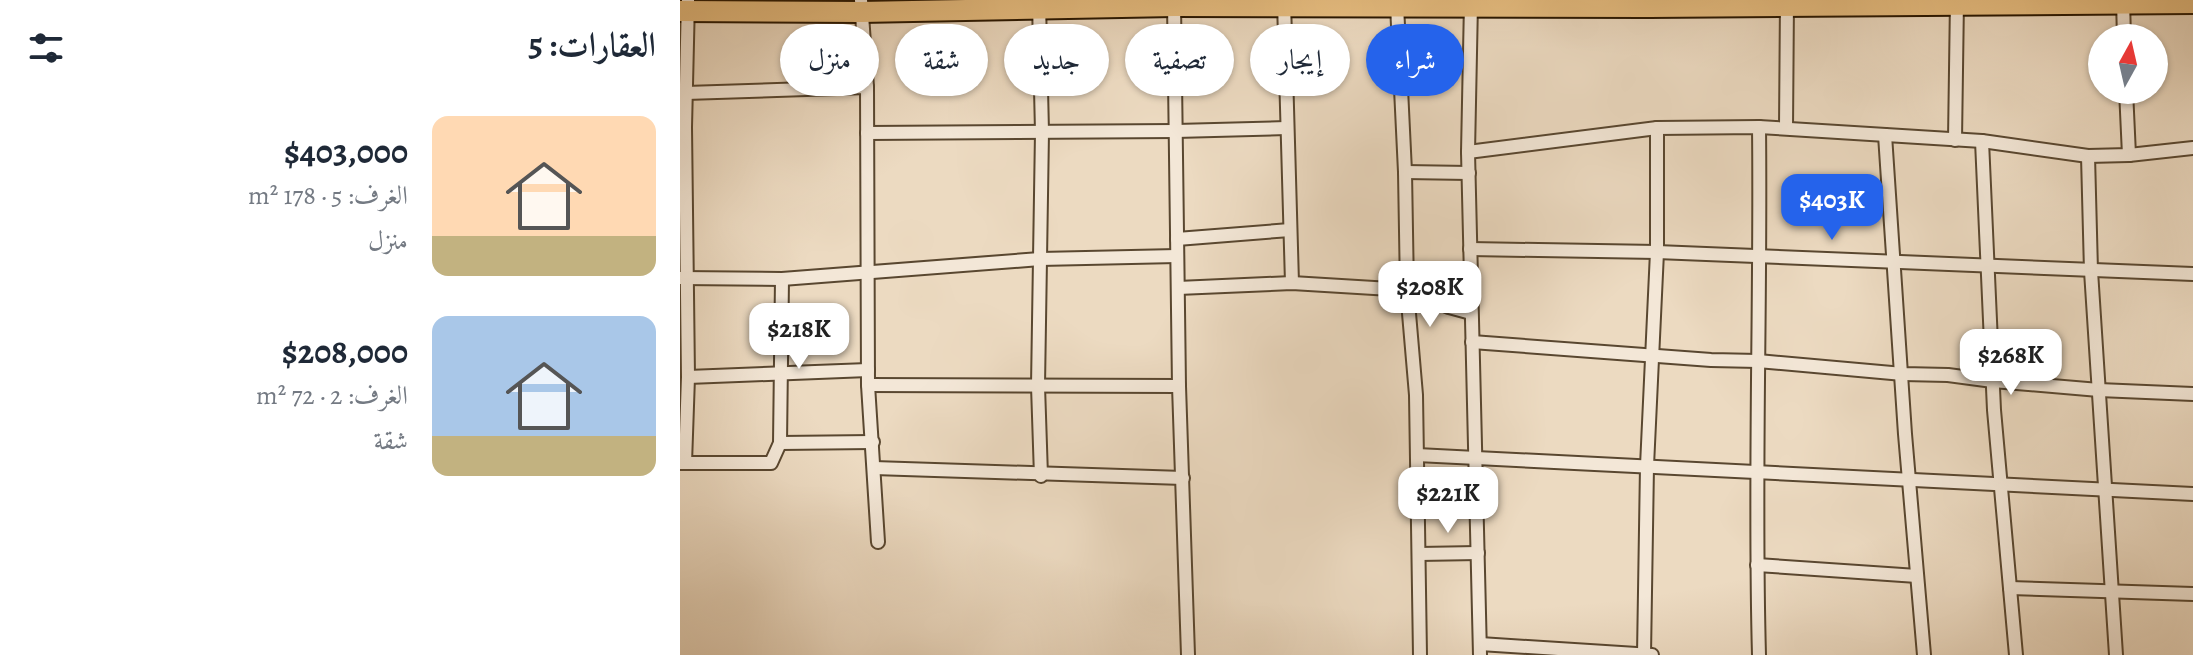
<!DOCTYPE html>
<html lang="ar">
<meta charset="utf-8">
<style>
body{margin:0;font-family:Alegreya,Amiri,serif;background:#f2f2f3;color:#1f2937;direction:rtl;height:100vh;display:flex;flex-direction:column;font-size:30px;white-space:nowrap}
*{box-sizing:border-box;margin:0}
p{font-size:26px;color:#747a83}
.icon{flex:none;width:44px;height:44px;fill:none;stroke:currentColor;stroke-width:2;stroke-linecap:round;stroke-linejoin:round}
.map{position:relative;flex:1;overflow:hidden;direction:ltr}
.sheet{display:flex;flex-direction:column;background:#fff;width:680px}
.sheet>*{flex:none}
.top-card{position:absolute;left:24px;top:24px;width:760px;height:72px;direction:rtl;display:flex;gap:16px}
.needle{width:52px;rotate:8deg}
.buttons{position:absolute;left:1408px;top:24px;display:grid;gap:16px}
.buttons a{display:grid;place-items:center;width:80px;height:80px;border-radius:50%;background:#fff;box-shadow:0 2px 6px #0004;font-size:40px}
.price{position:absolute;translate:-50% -68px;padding:0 18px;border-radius:16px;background:#fff;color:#222;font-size:26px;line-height:52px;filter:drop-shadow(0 2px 4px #0008)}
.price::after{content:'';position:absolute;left:50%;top:48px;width:24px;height:18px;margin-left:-12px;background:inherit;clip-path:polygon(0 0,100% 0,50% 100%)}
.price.active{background:#2563eb;color:#fff}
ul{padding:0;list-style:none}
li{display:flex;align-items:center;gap:24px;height:200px;padding:0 24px}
li span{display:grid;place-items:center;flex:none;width:224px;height:160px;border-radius:16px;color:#555}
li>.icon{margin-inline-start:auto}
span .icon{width:96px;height:96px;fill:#fffc;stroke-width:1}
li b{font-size:34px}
h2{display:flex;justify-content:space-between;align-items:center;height:96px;padding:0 24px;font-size:34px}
.chip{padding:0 28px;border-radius:36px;background:#fff;box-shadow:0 2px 6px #0004;font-size:28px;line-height:72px}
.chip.active{background:#2563eb;color:#fff}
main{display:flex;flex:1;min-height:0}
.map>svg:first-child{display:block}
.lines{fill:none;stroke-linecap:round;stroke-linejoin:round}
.minor-casing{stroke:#594730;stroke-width:16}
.highway-casing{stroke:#281600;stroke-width:24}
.minor{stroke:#f3e7d7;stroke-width:12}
.highway{stroke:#e6bd80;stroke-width:20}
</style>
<main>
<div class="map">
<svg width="1513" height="655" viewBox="0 0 1513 655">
<rect width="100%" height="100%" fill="#ecdac1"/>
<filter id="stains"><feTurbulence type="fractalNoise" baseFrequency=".0025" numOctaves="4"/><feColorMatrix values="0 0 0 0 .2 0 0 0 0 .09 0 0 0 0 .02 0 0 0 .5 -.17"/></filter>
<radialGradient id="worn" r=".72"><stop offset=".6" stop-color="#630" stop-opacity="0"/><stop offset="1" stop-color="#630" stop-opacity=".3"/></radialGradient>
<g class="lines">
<defs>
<g id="minor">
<polyline points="181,0 187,87 188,385 198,542"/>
<polyline points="1443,0 1444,38"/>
<polyline points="604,2 612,283"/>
<polyline points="359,3 362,132 358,386 361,476"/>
<polyline points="494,3 499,386 508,655"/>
<polyline points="791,3 788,152 800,655"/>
<polyline points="717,5 725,172 727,290 736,395 740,655"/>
<polyline points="1446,90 1449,155"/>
<polyline points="6,93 187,87"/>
<polyline points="1106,128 1107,0"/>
<polyline points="187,133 496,131 606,128"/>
<polyline points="1205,135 1225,434 1244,655"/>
<polyline points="1275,140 1277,0"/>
<polyline points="1302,141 1314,410 1336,655"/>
<polyline points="788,152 977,128 1079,127 1302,141 1408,156 1449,155 1513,148"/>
<polyline points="1408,156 1411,271 1436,655"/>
<polyline points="725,172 789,173"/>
<polyline points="497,239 610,230"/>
<polyline points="790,249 977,252 1513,274"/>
<polyline points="0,278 102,279 360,259 497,256"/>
<polyline points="498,288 612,283 727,290 769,307 791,313"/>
<polyline points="792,342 1031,360 1078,361 1223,374 1268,375 1313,381 1419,390 1513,394"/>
<polyline points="8,377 188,370"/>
<polyline points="188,385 499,386"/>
<polyline points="100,443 193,442"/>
<polyline points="737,455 1513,494"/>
<polyline points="0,463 91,463 100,443 102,279"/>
<polyline points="5,463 8,377 5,127 8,0"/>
<polyline points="194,468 503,478"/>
<polyline points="739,554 798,553"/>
<polyline points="1077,565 1237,576"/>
<polyline points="1330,588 1513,594"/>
<polyline points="800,644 972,655"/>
<polyline points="964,655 967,466 977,252 977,128"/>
<path d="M1079,655C1074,479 1081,303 1079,127"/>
</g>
<polyline id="highway" points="0,11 181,12 494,6 969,7 1513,3"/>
</defs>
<!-- minor casing -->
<use href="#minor" class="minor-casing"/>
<!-- highway casing -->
<use href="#highway" class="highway-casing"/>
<!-- minor -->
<use href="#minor" class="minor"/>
<!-- highway -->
<use href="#highway" class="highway"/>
</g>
<rect width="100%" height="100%" filter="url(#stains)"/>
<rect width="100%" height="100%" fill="url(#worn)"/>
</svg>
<div class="buttons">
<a><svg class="needle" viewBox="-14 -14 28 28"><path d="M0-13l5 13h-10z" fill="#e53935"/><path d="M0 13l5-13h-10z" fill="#747a83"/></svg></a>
</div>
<b class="price active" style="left:1152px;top:242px">$403K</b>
<b class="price" style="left:750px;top:329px">$208K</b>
<b class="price" style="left:119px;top:371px">$218K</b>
<b class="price" style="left:1331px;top:397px">$268K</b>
<b class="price" style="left:768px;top:535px">$221K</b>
<div class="top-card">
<a class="chip active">شراء</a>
<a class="chip">إيجار</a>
<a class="chip">تصفية</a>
<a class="chip">جديد</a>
<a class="chip">شقة</a>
<a class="chip">منزل</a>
</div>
</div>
<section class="sheet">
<h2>العقارات: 5<svg class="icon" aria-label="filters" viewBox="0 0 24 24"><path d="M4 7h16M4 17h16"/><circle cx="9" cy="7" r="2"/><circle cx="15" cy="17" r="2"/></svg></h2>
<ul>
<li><span style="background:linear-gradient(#ffd9b3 75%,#c2b280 0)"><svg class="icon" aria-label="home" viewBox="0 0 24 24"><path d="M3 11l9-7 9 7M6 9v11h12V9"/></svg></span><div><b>$403,000</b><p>الغرف: 5 · 178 m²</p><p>منزل</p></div></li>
<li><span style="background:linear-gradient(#a9c7e8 75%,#c2b280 0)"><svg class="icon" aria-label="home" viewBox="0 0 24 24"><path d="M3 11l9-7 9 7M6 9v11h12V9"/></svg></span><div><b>$208,000</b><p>الغرف: 2 · 72 m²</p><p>شقة</p></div></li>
</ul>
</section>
</main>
